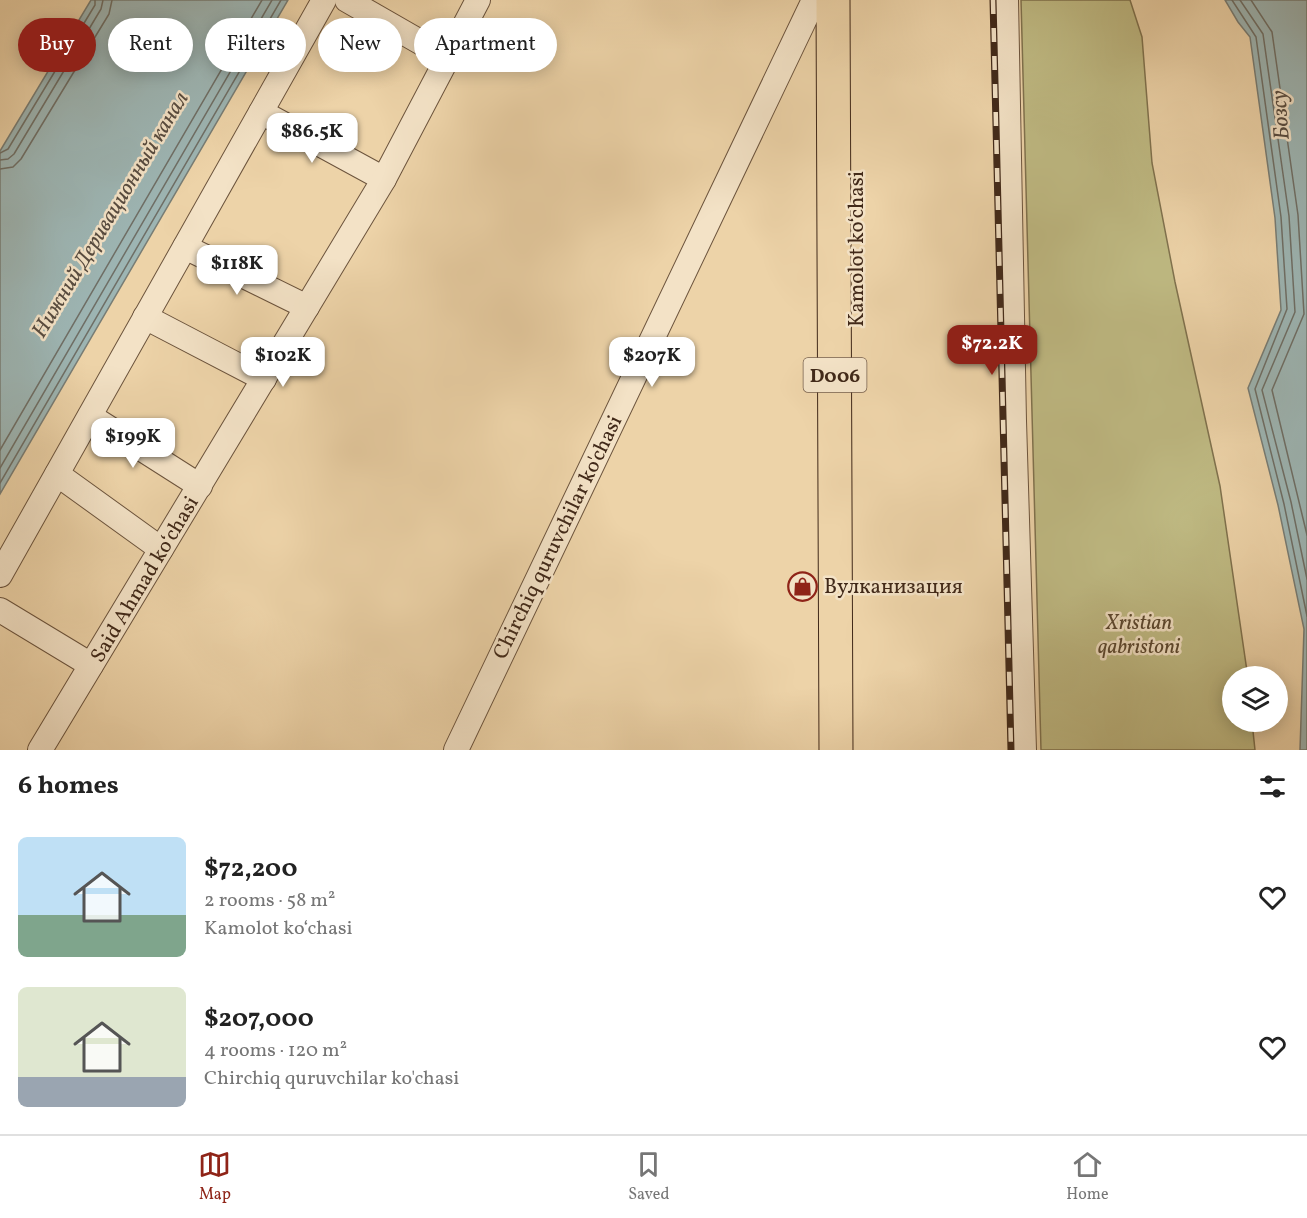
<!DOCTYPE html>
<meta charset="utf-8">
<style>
body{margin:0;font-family:Vollkorn,serif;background:#f2f2f2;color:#222;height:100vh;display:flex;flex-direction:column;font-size:22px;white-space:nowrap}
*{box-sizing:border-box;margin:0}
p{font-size:20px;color:#767676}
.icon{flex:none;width:33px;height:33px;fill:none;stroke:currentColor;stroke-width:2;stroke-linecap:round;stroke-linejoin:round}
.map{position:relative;height:750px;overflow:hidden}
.drawer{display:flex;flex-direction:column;background:#fff;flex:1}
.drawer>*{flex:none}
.guide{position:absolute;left:18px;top:18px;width:600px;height:54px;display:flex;gap:12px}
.fabs{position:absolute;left:1222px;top:666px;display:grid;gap:12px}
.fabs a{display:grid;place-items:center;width:66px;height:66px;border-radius:50%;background:#fff;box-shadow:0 3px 15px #0003;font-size:30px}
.price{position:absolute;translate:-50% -51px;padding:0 14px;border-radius:12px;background:#fff;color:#222;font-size:20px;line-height:39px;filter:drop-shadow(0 2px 3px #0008)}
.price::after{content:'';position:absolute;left:50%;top:36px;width:18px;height:14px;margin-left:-9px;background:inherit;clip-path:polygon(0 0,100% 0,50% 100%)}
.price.current{background:#8f2418;color:#fff}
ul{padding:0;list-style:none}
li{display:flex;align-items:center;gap:18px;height:150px;padding:0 18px}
li span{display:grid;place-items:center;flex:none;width:168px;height:120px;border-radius:9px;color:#555}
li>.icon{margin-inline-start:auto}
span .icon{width:72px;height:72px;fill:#fffc;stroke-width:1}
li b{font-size:26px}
h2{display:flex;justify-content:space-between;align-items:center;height:72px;padding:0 18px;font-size:26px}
.chip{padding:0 21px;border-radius:27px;background:#fff;box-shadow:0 3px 15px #0003;font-size:21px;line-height:54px}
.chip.current{background:#8f2418;color:#fff}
.menu{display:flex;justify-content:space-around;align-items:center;height:84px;border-top:2px solid #e0e0e0;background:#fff;font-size:16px;color:#767676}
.menu a{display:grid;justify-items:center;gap:3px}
.menu .current{color:#8f2418}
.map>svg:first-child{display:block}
.green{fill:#bfba83;stroke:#80724e;stroke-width:1.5}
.water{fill:#9db5b3;stroke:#787d75;stroke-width:1.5}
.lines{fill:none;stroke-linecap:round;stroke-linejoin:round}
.shore{stroke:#6f6f66;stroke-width:1.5}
.minor-casing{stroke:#6c543d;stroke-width:26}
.primary-casing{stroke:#412919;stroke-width:35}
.minor{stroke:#f3e2c6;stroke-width:24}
.primary{stroke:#edd3a8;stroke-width:33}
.rail-casing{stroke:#412919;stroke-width:7}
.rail{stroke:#f3e2c6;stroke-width:4.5;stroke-dasharray:14;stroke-linecap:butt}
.labels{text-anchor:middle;stroke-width:5;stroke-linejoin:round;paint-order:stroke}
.shield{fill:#f3e2c6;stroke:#76604d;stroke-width:1.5}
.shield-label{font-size:20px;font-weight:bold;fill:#412919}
.street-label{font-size:21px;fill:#412919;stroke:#f3e2c6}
.poi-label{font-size:21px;fill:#412919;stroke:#f3e2c6;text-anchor:start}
.park-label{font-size:21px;font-style:italic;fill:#5a462e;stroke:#f3e2c6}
.water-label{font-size:22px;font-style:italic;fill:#584c40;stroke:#f3e2c6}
</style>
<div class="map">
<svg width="1307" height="750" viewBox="0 0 1307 750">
<rect width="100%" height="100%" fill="#edd3a8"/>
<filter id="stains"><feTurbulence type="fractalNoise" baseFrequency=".00333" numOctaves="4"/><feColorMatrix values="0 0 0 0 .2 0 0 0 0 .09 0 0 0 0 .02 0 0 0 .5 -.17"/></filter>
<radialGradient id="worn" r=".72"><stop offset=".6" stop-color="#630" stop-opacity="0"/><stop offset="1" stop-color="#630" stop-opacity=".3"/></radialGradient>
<!-- green -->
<polygon class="green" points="1021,0 1130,0 1142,37 1152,163 1175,282 1220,486 1247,671 1248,676 1233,676 1233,722 1252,722 1255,750 1041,750"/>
<!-- water -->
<g class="water">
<polygon points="91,0 288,0 0,494 0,151"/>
<polygon points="1225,0 1307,0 1307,750 1300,750 1304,629 1278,505 1248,388 1281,310 1275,218 1250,37 1238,22"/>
</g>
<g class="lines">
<!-- shore -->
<g class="shore">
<polyline points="1232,0 1256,37 1281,217 1287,309 1255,389 1284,504 1307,616"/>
<polyline points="1240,0 1263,34 1289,216 1295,312 1262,390 1291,502 1307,579"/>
<polyline points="1251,0 1272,32 1298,215 1304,314 1272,390 1307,535"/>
<polyline points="0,153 8,149 95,5 95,0"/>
<polyline points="0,160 8,159 14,154 101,9 103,0"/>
<polyline points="0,169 13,167 21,159 109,14 112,0"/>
<polyline points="0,450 262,0"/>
<polyline points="0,468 272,0"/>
<polyline points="0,483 281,0"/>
</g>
<defs>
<g id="minor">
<polyline points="347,0 448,58"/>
<polyline points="1006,0 1014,421 1024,750"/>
<polyline points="261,112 384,179"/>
<polyline points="185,247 307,307"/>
<polyline points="145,317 264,379"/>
<polyline points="90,416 200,486"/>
<polyline points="57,474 161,549"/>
<polyline points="0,575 324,0"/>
<polyline points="0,610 91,665"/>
<polyline points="40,750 384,179 478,0"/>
<polyline points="456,750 814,0"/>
</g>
<polyline id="primary" points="833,0 836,750"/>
</defs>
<!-- minor casing -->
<use href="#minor" class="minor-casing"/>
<!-- primary casing -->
<use href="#primary" class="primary-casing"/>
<!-- minor -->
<use href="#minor" class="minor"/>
<!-- primary -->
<use href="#primary" class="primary"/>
<defs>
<polyline id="rail" points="993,0 1011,750"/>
</defs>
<!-- rail casing -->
<use href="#rail" class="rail-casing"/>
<!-- rail -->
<use href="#rail" class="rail"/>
</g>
<!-- icons -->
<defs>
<symbol id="shop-ring" viewBox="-11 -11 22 22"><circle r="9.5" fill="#f3e2c6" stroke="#8f2418" stroke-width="1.5"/><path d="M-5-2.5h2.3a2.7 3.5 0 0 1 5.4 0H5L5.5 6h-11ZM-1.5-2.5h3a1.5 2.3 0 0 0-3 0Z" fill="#8f2418"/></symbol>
</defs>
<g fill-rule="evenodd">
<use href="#shop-ring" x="786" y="570" width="33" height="33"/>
</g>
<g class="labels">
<!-- shield labels -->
<rect class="shield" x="803.5" y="358" width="63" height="34" rx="4.5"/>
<g class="shield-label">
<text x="835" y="382">D006</text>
</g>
<!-- street labels -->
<g class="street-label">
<text transform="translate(856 249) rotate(-90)" y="7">Kamolot ko‘chasi</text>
<text transform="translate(557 537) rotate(-64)" y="7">Chirchiq quruvchilar ko'chasi</text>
<text transform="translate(144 579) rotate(-59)" y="7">Said Ahmad ko‘chasi</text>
</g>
<!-- poi labels -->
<g class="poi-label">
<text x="824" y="593">Вулканизация</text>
</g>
<!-- park labels -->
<g class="park-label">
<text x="1139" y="629">Xristian<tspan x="1139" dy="24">qabristoni</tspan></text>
</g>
<!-- water labels -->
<g class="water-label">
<text transform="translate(1279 115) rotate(-94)" y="8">Бозсу</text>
<text transform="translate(109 214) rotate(-59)" y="8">Нижний Деривационный канал</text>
</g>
</g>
<rect width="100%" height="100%" filter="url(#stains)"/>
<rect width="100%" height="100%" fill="url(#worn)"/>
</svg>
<div class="fabs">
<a><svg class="icon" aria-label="layers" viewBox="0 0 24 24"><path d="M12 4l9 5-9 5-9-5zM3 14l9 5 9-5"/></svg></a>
</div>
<b class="price" style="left:312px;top:164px">$86.5K</b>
<b class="price" style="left:237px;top:296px">$118K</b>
<b class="price current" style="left:992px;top:376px">$72.2K</b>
<b class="price" style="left:283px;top:388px">$102K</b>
<b class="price" style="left:652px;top:388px">$207K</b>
<b class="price" style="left:133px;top:469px">$199K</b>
<div class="guide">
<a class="chip current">Buy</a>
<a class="chip">Rent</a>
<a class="chip">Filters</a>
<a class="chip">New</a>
<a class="chip">Apartment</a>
</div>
</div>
<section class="drawer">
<h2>6 homes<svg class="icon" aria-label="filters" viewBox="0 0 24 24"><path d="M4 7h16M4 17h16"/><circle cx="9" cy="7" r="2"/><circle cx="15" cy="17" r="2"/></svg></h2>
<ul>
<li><span style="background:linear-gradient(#bfe0f5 65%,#7fa58c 0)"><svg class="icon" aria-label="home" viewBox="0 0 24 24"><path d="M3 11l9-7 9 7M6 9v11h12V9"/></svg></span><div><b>$72,200</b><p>2 rooms · 58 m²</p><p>Kamolot ko‘chasi</p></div><svg class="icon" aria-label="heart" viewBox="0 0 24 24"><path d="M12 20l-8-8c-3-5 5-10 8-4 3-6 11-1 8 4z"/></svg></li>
<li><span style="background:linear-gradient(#dfe7d0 75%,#9aa5b1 0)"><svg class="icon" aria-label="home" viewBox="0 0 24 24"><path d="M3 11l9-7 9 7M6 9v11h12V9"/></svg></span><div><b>$207,000</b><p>4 rooms · 120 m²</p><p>Chirchiq quruvchilar ko'chasi</p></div><svg class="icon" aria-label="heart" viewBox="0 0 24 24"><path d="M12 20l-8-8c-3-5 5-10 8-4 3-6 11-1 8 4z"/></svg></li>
</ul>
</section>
<nav class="menu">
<a class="current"><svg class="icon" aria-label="map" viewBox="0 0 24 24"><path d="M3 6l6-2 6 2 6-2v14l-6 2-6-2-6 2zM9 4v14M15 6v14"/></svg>Map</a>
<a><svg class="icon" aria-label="saved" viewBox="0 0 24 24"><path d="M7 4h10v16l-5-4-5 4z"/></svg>Saved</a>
<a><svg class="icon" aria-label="home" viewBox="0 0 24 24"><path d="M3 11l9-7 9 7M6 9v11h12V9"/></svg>Home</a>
</nav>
